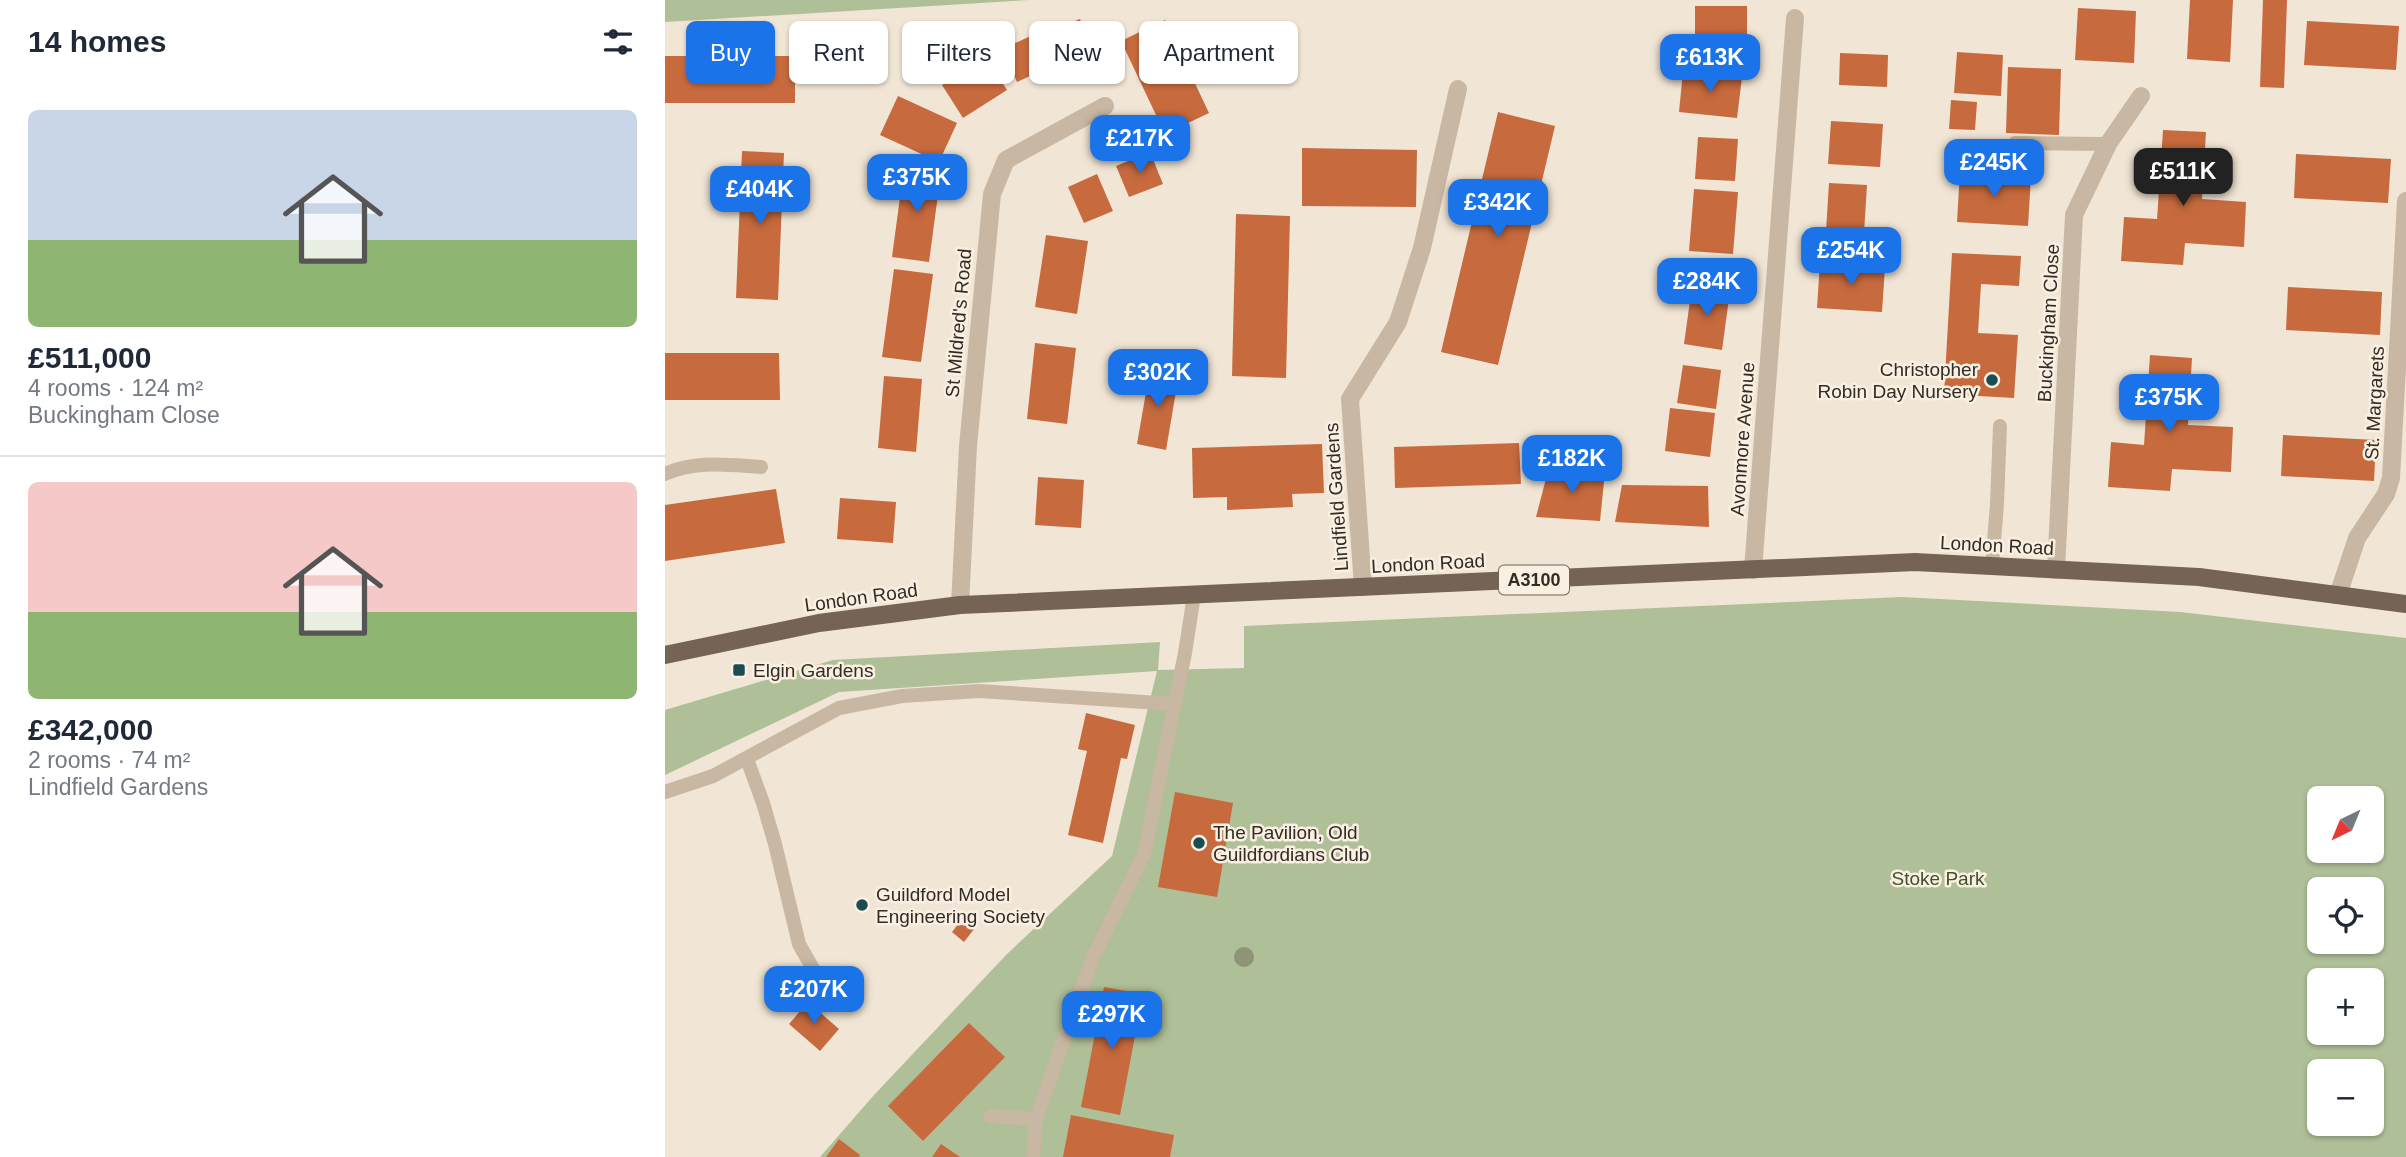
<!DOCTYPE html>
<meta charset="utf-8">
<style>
body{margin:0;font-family:Arial,sans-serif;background:#f6f6f7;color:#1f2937;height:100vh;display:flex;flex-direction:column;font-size:26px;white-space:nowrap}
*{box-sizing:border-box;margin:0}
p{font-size:23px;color:#747a83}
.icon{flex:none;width:38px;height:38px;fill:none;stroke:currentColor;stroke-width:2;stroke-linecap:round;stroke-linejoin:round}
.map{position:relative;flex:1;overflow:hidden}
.sheet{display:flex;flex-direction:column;background:#fff;width:665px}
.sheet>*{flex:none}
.guide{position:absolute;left:21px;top:21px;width:665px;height:63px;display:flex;gap:14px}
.needle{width:46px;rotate:223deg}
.buttons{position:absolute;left:1642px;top:786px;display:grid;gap:14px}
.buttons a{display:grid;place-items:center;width:77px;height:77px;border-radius:10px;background:#fff;box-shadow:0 2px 5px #0004;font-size:35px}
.price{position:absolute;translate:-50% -60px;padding:0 16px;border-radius:14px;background:#1a73e8;color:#fff;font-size:23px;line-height:46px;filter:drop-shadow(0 2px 4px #0008)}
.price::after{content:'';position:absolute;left:50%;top:42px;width:21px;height:16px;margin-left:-10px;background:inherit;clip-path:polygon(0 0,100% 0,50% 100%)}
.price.active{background:#222;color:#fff}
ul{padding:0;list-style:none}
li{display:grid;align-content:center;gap:14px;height:371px;padding:0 28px}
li+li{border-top:2px solid #e0e1e3}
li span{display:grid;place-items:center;height:217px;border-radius:10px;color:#555}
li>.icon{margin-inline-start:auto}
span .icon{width:126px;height:126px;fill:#fffc;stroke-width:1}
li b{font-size:30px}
h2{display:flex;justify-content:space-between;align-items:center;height:84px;padding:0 28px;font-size:30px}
.tag{padding:0 24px;border-radius:10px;background:#fff;box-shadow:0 2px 5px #0004;font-size:24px;line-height:63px}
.tag.active{background:#1a73e8;color:#fff}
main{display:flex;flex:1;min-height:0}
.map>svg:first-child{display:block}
.green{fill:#afbf97;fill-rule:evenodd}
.building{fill:#c76a3e}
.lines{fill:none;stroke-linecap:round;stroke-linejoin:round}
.lane{stroke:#c8b7a3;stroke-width:14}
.street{stroke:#c8b7a3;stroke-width:18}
.primary{stroke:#756356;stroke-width:18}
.tree{fill:#8f9477}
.poi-dot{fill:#1b4c54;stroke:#f9f0e2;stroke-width:2.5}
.labels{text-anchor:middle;stroke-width:5;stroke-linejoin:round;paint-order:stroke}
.shield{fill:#f9f0e2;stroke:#6e665e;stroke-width:2}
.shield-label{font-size:18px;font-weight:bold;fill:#332b25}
.street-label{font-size:19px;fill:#332b25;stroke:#f9f0e2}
.poi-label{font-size:19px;fill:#332b25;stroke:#f9f0e2;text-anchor:start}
.park-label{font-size:19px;fill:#3f5129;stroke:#f9f0e2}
</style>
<main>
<section class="sheet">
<h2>14 homes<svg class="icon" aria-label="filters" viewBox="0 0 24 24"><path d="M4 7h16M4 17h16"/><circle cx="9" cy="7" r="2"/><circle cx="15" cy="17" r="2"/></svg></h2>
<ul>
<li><span style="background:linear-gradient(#c9d6e8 60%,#8fb573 0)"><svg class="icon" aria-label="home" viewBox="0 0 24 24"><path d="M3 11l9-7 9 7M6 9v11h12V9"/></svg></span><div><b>£511,000</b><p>4 rooms · 124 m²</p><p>Buckingham Close</p></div></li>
<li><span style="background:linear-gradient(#f6c9c9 60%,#8fb573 0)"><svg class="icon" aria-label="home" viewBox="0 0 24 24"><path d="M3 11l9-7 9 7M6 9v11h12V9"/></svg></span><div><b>£342,000</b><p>2 rooms · 74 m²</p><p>Lindfield Gardens</p></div></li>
</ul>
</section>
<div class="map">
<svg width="1741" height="1157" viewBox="0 0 1741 1157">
<rect width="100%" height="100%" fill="#f1e6d6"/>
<!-- green -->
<g class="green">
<polygon points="0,0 364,0 0,22"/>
<path d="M1237,597L1515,612L1741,638V1157H155L209,1095L342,954L447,856L492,671L174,692L0,775V710L168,660L495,642L493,670L579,668V626ZM1654,798H1706V850H1654ZM1654,889H1706V942H1654ZM1654,980H1706V1032H1654ZM1654,1071H1706V1124H1654Z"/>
</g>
<!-- building -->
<g class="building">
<polygon points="1525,0 1568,0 1565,62 1522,59"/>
<polygon points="1598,0 1622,0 1619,88 1595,87"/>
<rect x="1030" y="6" width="52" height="47"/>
<polygon points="1413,8 1471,11 1469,63 1410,60"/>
<polygon points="415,19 428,55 397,66 384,31"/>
<polygon points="500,20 544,113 500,134 456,41"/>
<polygon points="1642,21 1734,26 1731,70 1639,65"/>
<polygon points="370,34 385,67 352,82 337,49"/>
<polygon points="1292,52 1338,55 1336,96 1289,93"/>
<polygon points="1175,53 1223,55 1222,87 1174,85"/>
<rect x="0" y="56" width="130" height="47"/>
<polygon points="321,57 342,90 298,118 277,85"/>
<polygon points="1343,67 1396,69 1394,135 1341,133"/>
<polygon points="1018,71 1077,77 1072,118 1014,112"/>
<polygon points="233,96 292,123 274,162 215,135"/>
<polygon points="1286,100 1312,102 1310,130 1284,129"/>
<polygon points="833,112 890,126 833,365 776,352"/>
<polygon points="1166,121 1218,124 1215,167 1163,164"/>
<polygon points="1498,130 1541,132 1537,199 1581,202 1579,247 1520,243 1518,265 1456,261 1459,217 1492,219"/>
<polygon points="1033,137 1073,139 1070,181 1030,179"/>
<polygon points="637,148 752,150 751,207 637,206"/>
<polygon points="77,151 119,153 113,300 71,298"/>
<polygon points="485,152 498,184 464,197 451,166"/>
<polygon points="1631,154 1726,159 1723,203 1629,198"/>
<polygon points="239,167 276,172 264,262 227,257"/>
<polygon points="1295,171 1366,176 1363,226 1292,222"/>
<polygon points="432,174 448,211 419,223 403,187"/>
<polygon points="1164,183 1202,185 1199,233 1161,231"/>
<polygon points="1029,189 1073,192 1068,254 1024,251"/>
<polygon points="571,214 625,216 621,378 567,376"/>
<polygon points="381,235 423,241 412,314 370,307"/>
<polygon points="1287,253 1356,256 1354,286 1316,284 1313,333 1353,335 1349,398 1279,394"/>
<polygon points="1155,262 1220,267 1217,312 1152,308"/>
<polygon points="229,269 268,274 256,362 217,357"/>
<polygon points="1027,286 1065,291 1057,350 1019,344"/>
<polygon points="1623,287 1717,292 1715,335 1621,330"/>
<polygon points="370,343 411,348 402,424 362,419"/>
<polygon points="0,353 114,353 115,400 0,400"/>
<polygon points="1485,355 1527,358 1523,425 1568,427 1566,472 1507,469 1505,491 1443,487 1446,442 1479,445"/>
<polygon points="1018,365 1056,370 1051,409 1012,403"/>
<polygon points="485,369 514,374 501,450 472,444"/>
<polygon points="219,376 257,379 251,452 213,448"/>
<polygon points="1005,408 1050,413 1045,457 1000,451"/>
<polygon points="1618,435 1711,440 1709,481 1616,476"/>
<polygon points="854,443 856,484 730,488 729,447"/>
<polygon points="657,444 659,493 627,494 628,507 562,510 562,497 528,498 527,448"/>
<polygon points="884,467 940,472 935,521 871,517"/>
<polygon points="373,477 419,480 416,528 370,525"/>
<polygon points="957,485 1043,486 1044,527 950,522"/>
<polygon points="111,489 120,543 0,561 0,505"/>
<polygon points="175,498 231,502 228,543 172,539"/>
<polygon points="421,713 470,725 462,759 456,758 438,843 403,835 422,751 413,749"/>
<polygon points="510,792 568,803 552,897 493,887"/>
<polygon points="301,914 313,924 299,942 287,932"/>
<polygon points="439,987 478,994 455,1115 416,1107"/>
<polygon points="143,1002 174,1029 155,1051 124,1024"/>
<polygon points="304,1023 340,1057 258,1141 223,1106"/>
<polygon points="406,1115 509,1135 505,1157 398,1157"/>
<polygon points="174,1139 195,1155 194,1157 161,1157"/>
<polygon points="276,1144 295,1157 267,1157"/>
</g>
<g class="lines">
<!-- lane -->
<g class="lane">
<polyline points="1350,143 1443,144"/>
<path d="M0,474C30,460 63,465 96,467"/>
<polyline points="1327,566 1332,504 1335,426"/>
<polyline points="82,759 98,803 110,844 134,944 152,976"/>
<polyline points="0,792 48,776 174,708 237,696 314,691 509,704"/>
<polyline points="325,1116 371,1119"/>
<polyline points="368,1157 371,1119 428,957 479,854 520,653 529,595"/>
</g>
<!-- street -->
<g class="street">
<polyline points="1088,570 1130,18"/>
<polyline points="1391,570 1409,215 1443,144 1476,96"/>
<polyline points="698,587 685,399 733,322 757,248 793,89"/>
<polyline points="1673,595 1692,538 1721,494 1726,478 1741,201"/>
<polyline points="295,605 303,446 327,194 341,160 440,106"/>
</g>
<!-- primary -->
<polyline class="primary" points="0,655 154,623 295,605 1250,562 1534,577 1741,604"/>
</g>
<!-- trees -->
<circle class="tree" cx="579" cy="957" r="10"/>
<!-- markers -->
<g class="poi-dot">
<circle cx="1327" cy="380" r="7"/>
<rect x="67" y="663" width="14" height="14" rx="3.5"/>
<circle cx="534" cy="843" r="7"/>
<circle cx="197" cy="905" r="7"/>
</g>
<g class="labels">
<!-- shield labels -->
<rect class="shield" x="834" y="565.5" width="70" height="29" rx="5"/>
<g class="shield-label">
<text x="869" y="586">A3100</text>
</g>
<!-- street labels -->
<g class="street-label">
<text transform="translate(293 323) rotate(-85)" y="7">St Mildred's Road</text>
<text transform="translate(1383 323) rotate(-87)" y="7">Buckingham Close</text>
<text transform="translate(1709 403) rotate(-87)" y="7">St. Margarets</text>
<text transform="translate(1077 439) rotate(-86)" y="7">Avonmore Avenue</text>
<text transform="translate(671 497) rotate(-94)" y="7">Lindfield Gardens</text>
<text transform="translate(1332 545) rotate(3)" y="7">London Road</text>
<text transform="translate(763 563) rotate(-3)" y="7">London Road</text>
<text transform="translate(196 597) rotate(-8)" y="7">London Road</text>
</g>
<!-- poi labels -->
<g class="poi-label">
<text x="1313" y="376" text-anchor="end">Christopher<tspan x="1313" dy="22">Robin Day Nursery</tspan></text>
<text x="88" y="677">Elgin Gardens</text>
<text x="548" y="839">The Pavilion, Old<tspan x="548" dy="22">Guildfordians Club</tspan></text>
<text x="211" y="901">Guildford Model<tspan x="211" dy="22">Engineering Society</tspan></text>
</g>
<!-- park labels -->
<g class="park-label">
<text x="1273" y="885">Stoke Park</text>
</g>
</g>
</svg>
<div class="buttons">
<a><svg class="needle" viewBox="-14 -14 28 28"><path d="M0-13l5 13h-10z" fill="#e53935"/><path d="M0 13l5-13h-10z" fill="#747a83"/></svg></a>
<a><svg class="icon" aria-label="locate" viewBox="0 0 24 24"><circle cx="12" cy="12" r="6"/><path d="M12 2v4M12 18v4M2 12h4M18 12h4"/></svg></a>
<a>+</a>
<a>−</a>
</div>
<b class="price" style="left:1045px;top:94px">£613K</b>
<b class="price" style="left:475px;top:175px">£217K</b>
<b class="price" style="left:1329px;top:199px">£245K</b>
<b class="price active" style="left:1518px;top:208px">£511K</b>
<b class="price" style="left:252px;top:214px">£375K</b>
<b class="price" style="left:95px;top:226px">£404K</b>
<b class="price" style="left:833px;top:239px">£342K</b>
<b class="price" style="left:1186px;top:287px">£254K</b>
<b class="price" style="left:1042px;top:318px">£284K</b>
<b class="price" style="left:493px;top:409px">£302K</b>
<b class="price" style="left:1504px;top:434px">£375K</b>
<b class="price" style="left:907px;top:495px">£182K</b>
<b class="price" style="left:149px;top:1026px">£207K</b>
<b class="price" style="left:447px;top:1051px">£297K</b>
<div class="guide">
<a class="tag active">Buy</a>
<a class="tag">Rent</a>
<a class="tag">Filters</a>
<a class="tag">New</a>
<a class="tag">Apartment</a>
</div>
</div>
</main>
